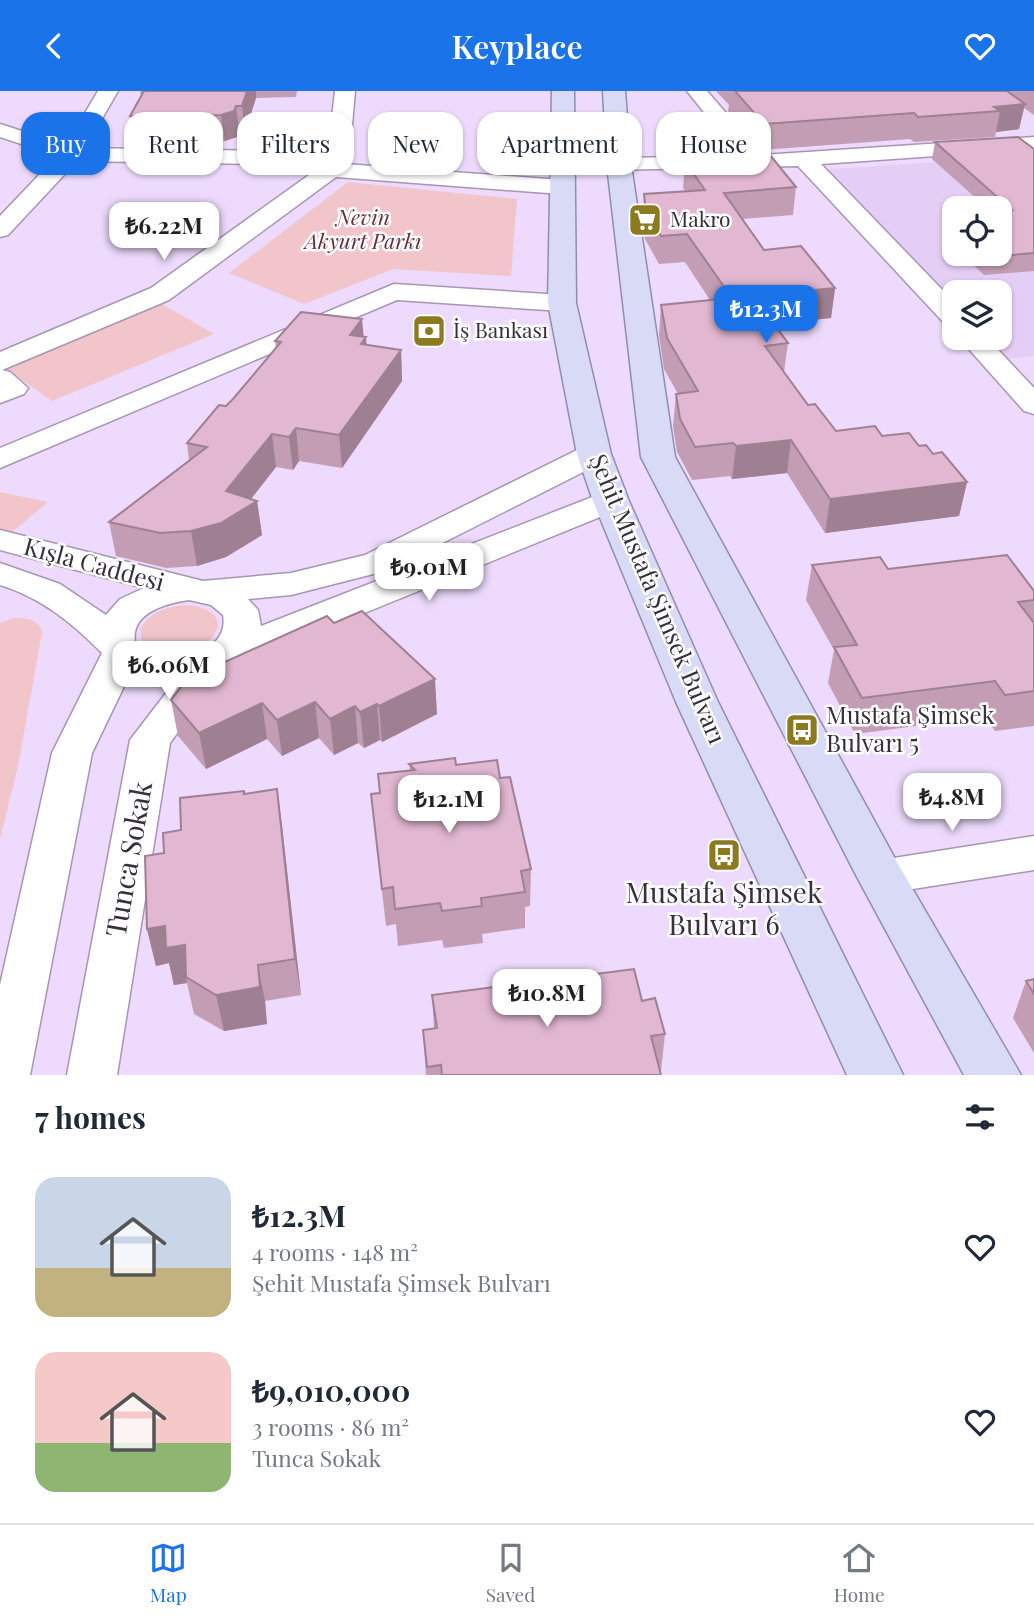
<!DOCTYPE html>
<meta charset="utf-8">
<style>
body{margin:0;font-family:"Playfair Display",serif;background:#f2f2f3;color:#1f2937;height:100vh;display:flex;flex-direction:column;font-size:26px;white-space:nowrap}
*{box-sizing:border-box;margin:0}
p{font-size:23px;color:#747a83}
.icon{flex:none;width:38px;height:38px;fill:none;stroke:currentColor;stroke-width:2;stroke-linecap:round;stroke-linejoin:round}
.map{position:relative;height:984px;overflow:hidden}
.panel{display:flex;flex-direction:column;background:#fff;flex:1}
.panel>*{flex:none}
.guide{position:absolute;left:21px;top:21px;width:992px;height:63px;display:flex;gap:14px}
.controls{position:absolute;left:942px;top:105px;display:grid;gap:14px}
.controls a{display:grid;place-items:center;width:70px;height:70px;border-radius:14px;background:#fff;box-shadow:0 2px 5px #0004;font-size:35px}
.price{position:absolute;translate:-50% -60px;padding:0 16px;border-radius:14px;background:#fff;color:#222;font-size:23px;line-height:46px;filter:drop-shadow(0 2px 4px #0008)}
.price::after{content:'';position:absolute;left:50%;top:42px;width:21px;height:16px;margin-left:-10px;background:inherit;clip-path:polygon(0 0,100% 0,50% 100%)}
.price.current{background:#1a73e8;color:#fff}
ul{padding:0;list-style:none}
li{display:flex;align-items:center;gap:21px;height:175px;padding:0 35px}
li span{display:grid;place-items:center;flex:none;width:196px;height:140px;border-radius:21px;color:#555}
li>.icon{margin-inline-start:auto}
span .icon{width:84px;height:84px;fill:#fffc;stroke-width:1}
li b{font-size:30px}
h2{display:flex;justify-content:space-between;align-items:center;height:84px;padding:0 35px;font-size:30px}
.pill{padding:0 24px;border-radius:21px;background:#fff;box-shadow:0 2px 5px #0004;font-size:24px;line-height:63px}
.pill.current{background:#1a73e8;color:#fff}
header{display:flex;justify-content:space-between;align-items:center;height:91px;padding:0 35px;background:#1a73e8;color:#fff;font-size:32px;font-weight:600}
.tab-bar{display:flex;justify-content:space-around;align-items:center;height:98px;border-top:2px solid #e0e1e3;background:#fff;font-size:19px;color:#747a83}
.tab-bar a{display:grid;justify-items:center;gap:4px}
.tab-bar .current{color:#1a73e8}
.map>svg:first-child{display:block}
.built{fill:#e5cef6;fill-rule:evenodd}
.green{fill:#f1c5ca}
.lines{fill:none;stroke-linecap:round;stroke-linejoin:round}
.street-casing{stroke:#a795b5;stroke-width:3}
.primary-casing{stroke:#8f8eb1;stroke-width:3}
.street{fill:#fff;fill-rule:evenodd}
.primary{fill:#d8daf6;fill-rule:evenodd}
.wall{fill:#c29db4}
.shaded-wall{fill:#9e8092}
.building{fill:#e1b7d1;stroke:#9e8092;stroke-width:2}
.labels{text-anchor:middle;stroke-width:5;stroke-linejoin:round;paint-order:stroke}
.far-park-label{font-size:21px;font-style:italic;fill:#692b37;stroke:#fff}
.far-poi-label{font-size:21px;fill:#372f3c;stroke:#fff;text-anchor:start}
.street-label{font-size:24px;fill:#372f3c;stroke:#fff}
.poi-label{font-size:24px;fill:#372f3c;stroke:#fff;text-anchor:start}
.near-street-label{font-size:28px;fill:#372f3c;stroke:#fff}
.near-poi-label{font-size:28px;fill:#372f3c;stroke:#fff}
</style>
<header><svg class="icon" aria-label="back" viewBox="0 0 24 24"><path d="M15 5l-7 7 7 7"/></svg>Keyplace<svg class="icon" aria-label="heart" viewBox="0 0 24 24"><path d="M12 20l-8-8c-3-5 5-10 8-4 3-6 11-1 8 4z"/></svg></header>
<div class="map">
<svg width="1034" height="984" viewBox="0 0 1034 984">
<rect width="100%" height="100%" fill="#eddafc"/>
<!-- built -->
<path class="built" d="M1034,64V265L994,269L973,247H999V201H954V225L821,79ZM954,117H999V163H954Z"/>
<!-- green -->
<g class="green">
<polygon points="348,91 517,108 511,185 393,178 304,213 229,182"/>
<polygon points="160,212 214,243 52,310 1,274"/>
<polygon points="0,401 48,411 6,446 0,444"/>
<path d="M186,514C258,520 191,588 143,554L140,539C149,521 166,516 186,514Z"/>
<path d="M14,527C26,527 38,528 42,541L18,675L0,748V532Z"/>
</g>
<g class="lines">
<defs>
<g id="street">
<polygon points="98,0 118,0 85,57 328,61 335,0 355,0 349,68 345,73 561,89 569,91 572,96 569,101 561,103 336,86 169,209 2,279 10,281 28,297 24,303 0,312 0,261 151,197 323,74 77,70 8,144 0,146 0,125 57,65 0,46 0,33 66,54"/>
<polygon points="687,0 707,0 762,64 1034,46 1034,58 821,73 954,211 954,235 945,233 798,75 611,79 608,74 611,69 619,67 739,65"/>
<polygon points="394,193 562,204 571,206 575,212 571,218 562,220 397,209 0,377 0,357"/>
<polygon points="959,247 987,247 1034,297 1034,323 1024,320"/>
<path d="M594,354L605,356L609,363L605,370L389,479L291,504L248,508L258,519L261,535L600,403L611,400L622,403L627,410L622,417L222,580L170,652L117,984H67L130,649L173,593L129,585L92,662L30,984H0V894L52,662L102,562C72,532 42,507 0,494V472L60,493L106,524L120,508L144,497L0,459V439L203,490L291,482L365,464L583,356ZM189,509L211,514L223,524C231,565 162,578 136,556C127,523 163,513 189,509Z"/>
<polygon points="1034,745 1034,779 881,803 865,798 859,786 865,774 881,769"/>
</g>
<g id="primary">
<polygon points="552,0 574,0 576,212 611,363 629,410 718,611 903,984 847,984 676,611 593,410 577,363 548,212"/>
<polygon points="603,0 625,0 631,74 675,366 898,773 1021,984 964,984 857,786 641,366 607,74"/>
</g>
</defs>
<!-- street casing -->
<use href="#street" class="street-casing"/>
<!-- primary casing -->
<use href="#primary" class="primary-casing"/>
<!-- street -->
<use href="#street" class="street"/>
<!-- primary -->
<use href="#primary" class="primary"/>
</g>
<!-- wall -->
<g class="wall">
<polygon points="140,0 297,0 296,6 256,7 245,41 239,41 237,46 225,50 135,51 130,25 141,5"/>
<polygon points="716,0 1034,0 1034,24 1024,17 1019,38 996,41 995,46 914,51 910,48 761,59 728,20 729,14"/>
<polygon points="935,51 1034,58 1034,180 984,184 962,163 999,163 999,117 987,117 932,68"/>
<polygon points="685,70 796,96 793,124 742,128 764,159 835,197 831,227 774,233 788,252 784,281 808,314 836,340 882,345 919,355 933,363 967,391 959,425 825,442 787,382 732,388 730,385 692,389 677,361 673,335 676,303 678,303 664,278 659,244 661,214 710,209 685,171 659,173 645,148 642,131 644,103 686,100 683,97"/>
<polygon points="954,124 954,155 942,143 945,125"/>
<polygon points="364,246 367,254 401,259 402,290 342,377 299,370 293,379 276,376 251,408 257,410 262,444 226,466 197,475 166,477 116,465 109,431 189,369 187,352 233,308 276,258 275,250"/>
<polygon points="812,474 888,478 1034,500 1034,635 995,640 985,626 855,643 828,592 834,559 806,509"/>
<polygon points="327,525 437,623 382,651 380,649 364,657 358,652 334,664 319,647 282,665 267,648 206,678 178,645 171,609"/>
<polygon points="409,673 456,674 500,687 531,778 530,815 525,816 525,837 482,843 483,852 444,857 442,849 398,855 396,833 386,835 371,703 380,702 410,680"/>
<polygon points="277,698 282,735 301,904 265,910 267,933 224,940 194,923 187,892 174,894 169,872 156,875 147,838 164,762 181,739 245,703"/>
<polygon points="1034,888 1034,962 1013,927 1026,890"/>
<polygon points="432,904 642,910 665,943 661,980 660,980 661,984 426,984 423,939 434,938"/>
</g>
<!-- shaded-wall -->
<g class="shaded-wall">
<polygon points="247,0 256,0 256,7 245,41 242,15"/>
<polygon points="1025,13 1019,38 996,41 1000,20 994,16"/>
<polygon points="236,15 239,41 237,46 225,50 221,24"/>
<polygon points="835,197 831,227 750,235 753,205"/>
<polygon points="362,228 364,249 366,246 368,277 350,244"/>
<polygon points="401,259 402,290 342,377 339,344"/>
<polygon points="296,337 299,370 293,379 289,346"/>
<polygon points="272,343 276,376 243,418 257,410 262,444 226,466 197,475 191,440 226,400"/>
<polygon points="791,349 787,382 732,388 736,355"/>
<polygon points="967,391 959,425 825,442 830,408"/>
<polygon points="435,588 437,623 382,651 379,615"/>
<polygon points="315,611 319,647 282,665 277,629"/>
<polygon points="262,612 267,648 206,678 199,642"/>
<polygon points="377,613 380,649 364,657 360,621"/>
<polygon points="355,615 358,652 334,664 330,628"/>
<polygon points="277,698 282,735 301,904 295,868"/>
<polygon points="165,835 185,854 186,886 187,892 174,894 169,872 156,875 147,838"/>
<polygon points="258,874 265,910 267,933 224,940 216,904"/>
</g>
<!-- building -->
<g class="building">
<polygon points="144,0 247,0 242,15 236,15 234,20 221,24 130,25"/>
<polygon points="735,0 1007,0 1025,13 994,16 1000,20 918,26 914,22 764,33"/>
<polygon points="1018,46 1034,58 1034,162 988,166 984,163 999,163 999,121 1012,119 935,51"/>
<polygon points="770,64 796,96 724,102 764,159 801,155 835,197 753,205 788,252 765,255 808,314 815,313 836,340 875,335 882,345 909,342 919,355 926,354 933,363 942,361 967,391 830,408 791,349 736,355 733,352 695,356 680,328 676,303 698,300 667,247 661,214 732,207 687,143 661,145 646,119 644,103 705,99 685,70"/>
<polygon points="954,124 954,133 945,125"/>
<polygon points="301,221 362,228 350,244 366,246 361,253 401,259 339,344 296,337 289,346 272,343 226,400 257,410 221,432 191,440 160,442 109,431 207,356 187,352 219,314 226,315 233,308 281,251 275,250"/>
<polygon points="1007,464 1034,500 1034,509 1018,511 1034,532 1034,600 1005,604 995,590 862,607 834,556 857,554 812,474 880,466 888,478"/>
<polygon points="362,520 435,588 379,615 377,613 360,621 355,615 330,628 315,611 277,629 262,612 199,642 171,609 187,588 327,525 334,532"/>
<polygon points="455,667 456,674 497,669 500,687 510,686 531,778 521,780 525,801 481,807 482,815 442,820 440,812 395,818 393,796 382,798 371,703 380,702 378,683 415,679 409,673"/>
<polygon points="277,698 295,868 258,874 260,896 216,904 186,886 185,854 166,857 165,835 147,838 145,765 164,762 163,742 181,739 180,707 244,700 244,703"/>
<polygon points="634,878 642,910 655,907 665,943 651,945 661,984 442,984 441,974 427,976 423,939 437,937 432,904"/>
<polygon points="1034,888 1034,903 1026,890"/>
</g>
<!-- icons -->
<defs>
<symbol id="supermarket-square" viewBox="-11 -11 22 22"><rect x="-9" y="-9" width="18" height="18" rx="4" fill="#8b7a1f" stroke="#fff"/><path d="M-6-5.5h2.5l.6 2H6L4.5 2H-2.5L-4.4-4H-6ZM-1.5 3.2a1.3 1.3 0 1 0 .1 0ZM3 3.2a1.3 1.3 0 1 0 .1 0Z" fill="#fff"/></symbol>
<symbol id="bank-square" viewBox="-11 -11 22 22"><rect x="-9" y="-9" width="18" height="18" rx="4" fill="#8b7a1f" stroke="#fff"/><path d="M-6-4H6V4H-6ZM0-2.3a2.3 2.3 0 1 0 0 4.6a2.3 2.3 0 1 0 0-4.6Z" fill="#fff"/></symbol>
<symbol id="bus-square" viewBox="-11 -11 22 22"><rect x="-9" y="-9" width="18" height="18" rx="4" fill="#8b7a1f" stroke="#fff"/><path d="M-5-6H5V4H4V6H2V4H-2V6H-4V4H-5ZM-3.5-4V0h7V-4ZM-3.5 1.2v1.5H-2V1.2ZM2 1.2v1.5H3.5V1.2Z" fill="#fff"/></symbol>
</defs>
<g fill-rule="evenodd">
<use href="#supermarket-square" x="626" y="110" width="38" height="38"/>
<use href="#bank-square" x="410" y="221" width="38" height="38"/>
<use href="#bus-square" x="783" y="620" width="38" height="38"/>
<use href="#bus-square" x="705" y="745" width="38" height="38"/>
</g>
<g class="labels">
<!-- far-park labels -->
<g class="far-park-label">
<text x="363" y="134">Nevin<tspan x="363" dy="24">Akyurt Parkı</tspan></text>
</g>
<!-- far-poi labels -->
<g class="far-poi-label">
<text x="670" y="136">Makro</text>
<text x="453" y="247">İş Bankası</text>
</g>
<!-- street labels -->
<g class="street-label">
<text transform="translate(94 474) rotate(15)" y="8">Kışla Caddesi</text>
<text transform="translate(657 508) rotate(67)" y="8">Şehit Mustafa Şimsek Bulvarı</text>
</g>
<!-- poi labels -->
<g class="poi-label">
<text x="826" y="633">Mustafa Şimsek<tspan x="826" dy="28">Bulvarı 5</tspan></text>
</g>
<!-- near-street labels -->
<g class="near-street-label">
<text transform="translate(129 768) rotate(-80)" y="10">Tunca Sokak</text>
</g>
<!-- near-poi labels -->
<g class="near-poi-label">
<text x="724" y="812">Mustafa Şimsek<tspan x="724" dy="32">Bulvarı 6</tspan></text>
</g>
</g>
</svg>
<div class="controls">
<a><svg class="icon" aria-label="locate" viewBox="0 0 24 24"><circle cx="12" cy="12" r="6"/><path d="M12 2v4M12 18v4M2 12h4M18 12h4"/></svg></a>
<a><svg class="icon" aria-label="layers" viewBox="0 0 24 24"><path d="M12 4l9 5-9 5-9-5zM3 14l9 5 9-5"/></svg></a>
</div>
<b class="price" style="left:164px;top:171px">₺6.22M</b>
<b class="price current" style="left:766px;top:254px">₺12.3M</b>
<b class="price" style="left:429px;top:512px">₺9.01M</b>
<b class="price" style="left:169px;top:610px">₺6.06M</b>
<b class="price" style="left:952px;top:742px">₺4.8M</b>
<b class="price" style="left:449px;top:744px">₺12.1M</b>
<b class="price" style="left:547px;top:938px">₺10.8M</b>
<div class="guide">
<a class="pill current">Buy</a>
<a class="pill">Rent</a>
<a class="pill">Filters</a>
<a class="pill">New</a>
<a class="pill">Apartment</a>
<a class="pill">House</a>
</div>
</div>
<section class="panel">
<h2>7 homes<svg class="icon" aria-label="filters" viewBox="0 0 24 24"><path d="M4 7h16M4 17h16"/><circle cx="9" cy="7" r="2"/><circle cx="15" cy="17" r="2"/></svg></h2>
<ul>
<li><span style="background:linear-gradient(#c9d6e8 65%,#c2b280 0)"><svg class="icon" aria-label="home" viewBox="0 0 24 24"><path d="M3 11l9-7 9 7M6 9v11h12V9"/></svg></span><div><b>₺12.3M</b><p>4 rooms · 148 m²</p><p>Şehit Mustafa Şimsek Bulvarı</p></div><svg class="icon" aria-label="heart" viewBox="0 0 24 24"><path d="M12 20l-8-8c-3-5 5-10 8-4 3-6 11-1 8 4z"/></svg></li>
<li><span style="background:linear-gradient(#f6c9c9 65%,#8fb573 0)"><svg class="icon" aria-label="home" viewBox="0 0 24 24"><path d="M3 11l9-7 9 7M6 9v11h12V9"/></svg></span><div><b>₺9,010,000</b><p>3 rooms · 86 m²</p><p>Tunca Sokak</p></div><svg class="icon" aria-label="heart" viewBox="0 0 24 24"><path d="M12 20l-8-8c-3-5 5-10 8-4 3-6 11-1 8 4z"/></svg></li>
</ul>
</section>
<nav class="tab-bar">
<a class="current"><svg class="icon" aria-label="map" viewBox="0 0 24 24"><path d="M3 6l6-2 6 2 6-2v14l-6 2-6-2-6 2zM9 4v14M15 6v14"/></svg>Map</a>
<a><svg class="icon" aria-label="saved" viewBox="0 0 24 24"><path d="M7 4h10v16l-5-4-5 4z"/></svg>Saved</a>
<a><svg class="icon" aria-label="home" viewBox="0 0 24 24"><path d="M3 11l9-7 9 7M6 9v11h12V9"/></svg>Home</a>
</nav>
